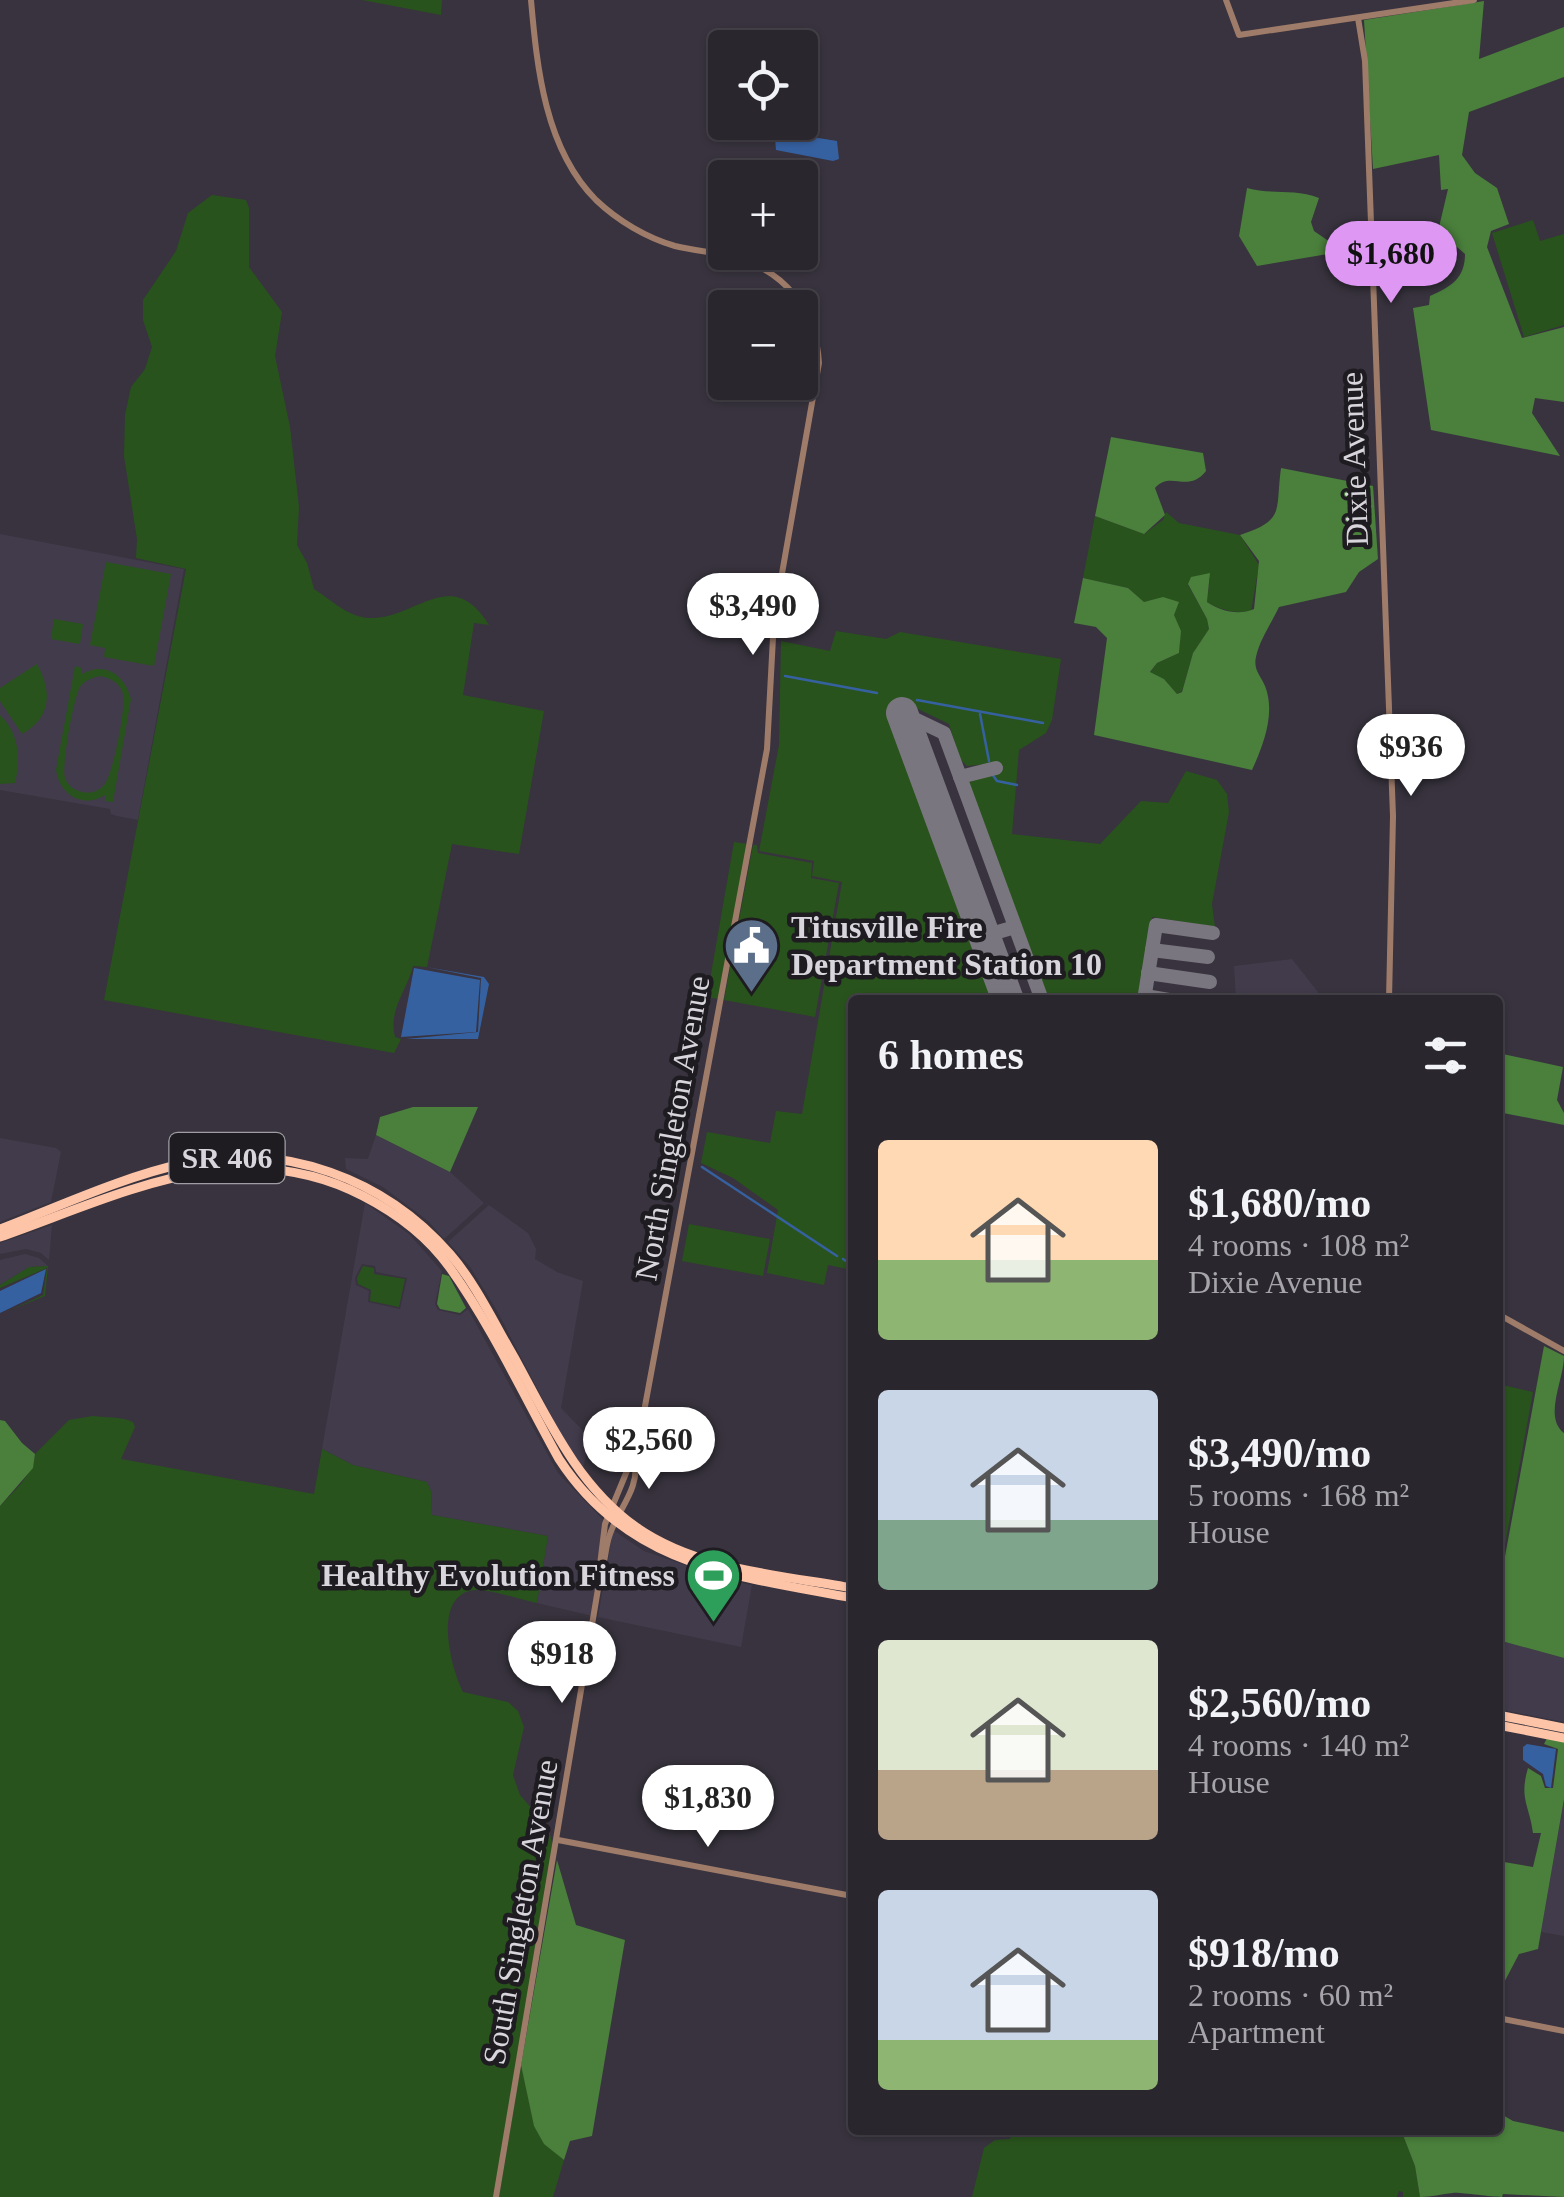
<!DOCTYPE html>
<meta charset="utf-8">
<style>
body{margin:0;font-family:Georgia,serif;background:#322e36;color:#f1f3f6;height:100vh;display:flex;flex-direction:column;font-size:38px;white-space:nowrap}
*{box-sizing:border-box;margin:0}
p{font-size:32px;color:#a5a5aa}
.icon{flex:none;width:55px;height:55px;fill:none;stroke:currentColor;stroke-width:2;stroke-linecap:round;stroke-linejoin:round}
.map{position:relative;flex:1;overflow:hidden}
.details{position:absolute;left:848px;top:995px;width:655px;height:1140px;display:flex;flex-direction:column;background:#2a262e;border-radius:10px;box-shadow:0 2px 8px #0004,0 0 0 2px #46434a}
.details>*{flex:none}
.tools{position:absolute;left:708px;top:30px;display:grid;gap:20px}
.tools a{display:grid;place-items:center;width:110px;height:110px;border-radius:10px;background:#2a262e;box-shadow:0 2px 8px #0004,0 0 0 2px #46434a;font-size:50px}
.price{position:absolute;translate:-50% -85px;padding:0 22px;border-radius:35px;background:#fff;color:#222;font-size:32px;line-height:65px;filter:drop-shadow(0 2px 5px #0008)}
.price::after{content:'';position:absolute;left:50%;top:60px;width:30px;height:22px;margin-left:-15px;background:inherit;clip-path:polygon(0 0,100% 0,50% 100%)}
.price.on{background:#de98f3;color:#111}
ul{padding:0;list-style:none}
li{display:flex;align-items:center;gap:30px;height:250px;padding:0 30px}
li span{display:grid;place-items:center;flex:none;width:280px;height:200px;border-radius:10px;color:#555}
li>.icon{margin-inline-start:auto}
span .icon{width:120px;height:120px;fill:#fffc;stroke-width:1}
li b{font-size:42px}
h2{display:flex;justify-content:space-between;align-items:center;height:120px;padding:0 30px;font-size:42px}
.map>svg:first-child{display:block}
.built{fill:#423b4b;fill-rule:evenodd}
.green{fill:#29531d;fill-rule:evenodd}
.forest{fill:#4a7f3c}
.water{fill:#3661a1}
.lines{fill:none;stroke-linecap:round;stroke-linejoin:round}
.stream{stroke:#3661a1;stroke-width:2.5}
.taxiway{stroke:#7a767f;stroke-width:14}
.runway{stroke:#7a767f;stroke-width:32}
.tertiary{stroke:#9f7c6a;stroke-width:6}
.primary{stroke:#fec4a7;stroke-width:9}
.labels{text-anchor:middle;stroke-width:9;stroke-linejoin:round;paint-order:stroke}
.shield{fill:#1e1c21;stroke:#a09ea4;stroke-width:2.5}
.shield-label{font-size:30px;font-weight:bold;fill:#d8d6dc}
.street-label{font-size:32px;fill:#d8d6dc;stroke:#1e1c21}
.poi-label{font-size:32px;font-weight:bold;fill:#d8d6dc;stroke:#1e1c21;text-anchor:start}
</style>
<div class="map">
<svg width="1564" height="2197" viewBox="0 0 1564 2197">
<rect width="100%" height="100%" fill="#38333e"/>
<!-- built -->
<g class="built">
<polygon points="0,534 184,569 138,820 117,816 111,814 110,809 0,790"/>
<polygon points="1292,959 1321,996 1331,1000 1236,1000 1234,966"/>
<polygon points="376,1135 450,1172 484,1203 444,1239 428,1221 383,1187 346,1169 345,1158 368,1159"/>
<polygon points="0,1138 56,1148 61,1152 51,1202 0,1222"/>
<path d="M365,1203L409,1234L442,1271L435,1304L438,1310L460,1315L468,1309L558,1473L606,1523L600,1542L593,1616L537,1603L548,1536L432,1515L431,1491L427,1482L353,1465L322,1449ZM362,1264L375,1266L376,1272L407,1278L400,1309L368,1302L369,1291L356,1285L355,1278Z"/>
<polygon points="489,1205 528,1233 536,1249 535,1259 557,1272 583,1281 561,1408 590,1438 583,1468 572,1456 496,1309 470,1267 448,1242"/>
<polygon points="52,1225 49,1260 41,1253 26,1249 0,1254 0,1243"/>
<polygon points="25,1254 39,1258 48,1266 29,1267 0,1285 0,1260"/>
<polygon points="613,1530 644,1551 732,1581 752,1585 741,1647 598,1617"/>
<polygon points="1498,1640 1564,1658 1564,1722 1498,1709"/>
<polygon points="1564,1800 1564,1936 1541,1932"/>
</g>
<!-- green -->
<g class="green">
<polygon points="362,0 442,0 441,15"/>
<path d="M212,195L246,200L249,208V267L282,312L275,356L290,427L299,507L297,545L307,563L314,589C327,597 341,610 355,615C407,634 447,557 489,625L474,623L463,695L544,711L519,854L452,844L427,967L413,966C407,991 388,1009 395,1037L401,1039L394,1053L104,1000L186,569L136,558L137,539L124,456L125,415L131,387L145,369L152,347L143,320V300L176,251L188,213Z"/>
<polygon points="1533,220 1540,241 1564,234 1564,325 1524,337 1492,233"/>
<path d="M1166,512L1179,523L1240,535L1259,565L1251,611C1235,614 1221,610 1207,602L1210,577L1188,585L1207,619L1209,629L1193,653L1182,691L1177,694L1164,679L1150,673L1157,663L1179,653C1183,630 1174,616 1158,600L1144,602L1128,588L1083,578L1095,516L1144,534L1163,520Z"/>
<polygon points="106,562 171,574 154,666 104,657 105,648 90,645"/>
<polygon points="54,619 83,624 80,644 51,639"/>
<polygon points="836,631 886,639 900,632 1061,659 1052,720 1046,733 1019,750 1012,834 1100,844 1141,801 1168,803 1186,771 1217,780 1227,794 1229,812 1212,904 1215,927 1152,917 1139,1000 1049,1000 969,784 976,775 998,771 996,763 967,766 960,759 949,724 910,705 887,711 994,1000 852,1000 852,1270 828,1265 824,1285 767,1273 778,1210 733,1178 701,1163 707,1132 770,1143 776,1111 802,1114 842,882 812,876 814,861 759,851 779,745 781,641 830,651"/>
<path d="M37,664C52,691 52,717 22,734L0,701V688Z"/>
<path d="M75,666L82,668V674C105,661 125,675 131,699L113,802L105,801V795C83,809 60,795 56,770ZM100,676C111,678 120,683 123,694C126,708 113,775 104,785C99,791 91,794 83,792C75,791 68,786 65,778C61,768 74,696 80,687C85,680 92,678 100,676Z"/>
<path d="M0,715C19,733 21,759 15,783L0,784Z"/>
<polygon points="734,842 748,844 719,999 707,997"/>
<polygon points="753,845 757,845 758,853 812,863 811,878 839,883 815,1017 724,1000"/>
<polygon points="689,1224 770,1239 763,1276 682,1261"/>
<polygon points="48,1266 48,1267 45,1296 11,1310 43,1295 47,1268 0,1288 0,1285 29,1267"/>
<polygon points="363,1266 374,1268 374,1274 405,1279 399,1307 370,1301 371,1290 358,1284 357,1278"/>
<polygon points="1498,1384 1533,1392 1498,1583"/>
<path d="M93,1416C107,1418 119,1416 133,1422L135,1427L121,1459L314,1494L322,1449L353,1465L427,1482L431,1491L432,1515L548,1536L537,1603C521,1600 490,1589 475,1590C431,1594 451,1669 463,1692L508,1702L518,1711L524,1727L513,1775L520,1795L548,1827L554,1850L494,2197H0V1506C14,1491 33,1475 35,1454L69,1420Z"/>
<path d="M521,2065C533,2109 527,2129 564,2160L553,2197H499Z"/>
<polygon points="1013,2130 1401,2130 1415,2166 1420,2197 1403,2197 1403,2192 1399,2191 1397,2197 972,2197 984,2148 995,2140 1010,2139"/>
</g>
<!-- forest -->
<g class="forest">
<path d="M1484,1L1479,59L1564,27V77L1469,112L1462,155L1475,173L1497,188L1509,224L1491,231L1487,247L1522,338L1564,327V402L1535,398L1532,413L1560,456L1431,430L1413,308L1429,305L1430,296C1451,287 1465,278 1465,254L1457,247L1436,240L1448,189L1441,190L1439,155L1373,169L1364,20Z"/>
<path d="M1247,188C1271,195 1294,188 1319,198L1311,222L1314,231L1330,242L1328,254L1257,266L1239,236Z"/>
<path d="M1111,437L1203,453L1206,471C1188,494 1170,470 1155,488L1165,515L1144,534L1095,516Z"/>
<path d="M1281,468L1373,486L1378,559L1359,572L1346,592L1279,607C1272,622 1259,641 1256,657C1253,670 1261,676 1265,686C1276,713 1263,746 1252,770L1094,735L1107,638L1096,627L1074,623L1083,578L1128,588L1144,602L1163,597L1179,602L1174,615L1181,631L1179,653L1157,663L1150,672L1164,679L1177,694L1182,692L1193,653L1209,629L1207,619L1188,584L1191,577L1210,573L1207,602C1221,611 1238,616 1254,609L1259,561L1240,535C1286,520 1275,511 1281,468Z"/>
<polygon points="1498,1053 1563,1067 1557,1100 1564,1113 1564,1125 1498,1112"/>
<polygon points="413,1107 478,1107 450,1172 376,1135 380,1117"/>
<polygon points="442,1274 449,1276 466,1308 460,1313 440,1309 437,1304"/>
<path d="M1544,1346L1564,1356C1564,1380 1543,1417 1564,1433V1658L1498,1640V1594Z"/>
<polygon points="0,1420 5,1421 22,1443 35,1454 33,1468 0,1506"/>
<path d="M1547,1738L1564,1741V1799L1538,1949L1519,1954L1498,1994V1861L1533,1867L1541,1833H1533C1529,1804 1519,1799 1528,1768L1541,1776L1545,1788H1553L1558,1749L1544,1744Z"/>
<polygon points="557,1860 576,1925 625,1940 592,2136 570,2141 564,2160 544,2144 534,2126 521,2065"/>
<path d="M1498,2101L1501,2114L1513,2121L1564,2132V2197L1503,2194L1502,2197C1490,2197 1459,2192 1453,2193C1441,2194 1432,2197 1420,2197L1415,2166L1401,2130H1498Z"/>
</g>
<!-- water -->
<g class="water">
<polygon points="781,132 837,141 839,159 833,161 776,150 775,138"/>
<polygon points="426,967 484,977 489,984 478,1039 406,1039 478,1032 481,978"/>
<polygon points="414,968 480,980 476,1032 401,1037"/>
<polygon points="46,1269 41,1293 0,1313 0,1291"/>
<polygon points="1527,1744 1556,1749 1551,1788 1546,1786 1543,1774 1523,1760 1523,1747"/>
</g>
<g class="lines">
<!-- stream -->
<g class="stream">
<polyline points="785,676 877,693"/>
<polyline points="917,700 1043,723"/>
<polyline points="980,714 989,761"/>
<polyline points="992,774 997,781 1017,785"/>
<polyline points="702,1167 837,1256"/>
<polyline points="843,1259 852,1265"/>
</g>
<!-- taxiway -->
<g class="taxiway">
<polyline points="902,713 944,733 1042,1000"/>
<polyline points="960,777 996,768"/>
<polyline points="984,936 1015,927"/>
<polyline points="1152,950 1208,957"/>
<polyline points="1148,973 1210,982"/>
<polyline points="1145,996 1169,1000"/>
<polyline points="1144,1000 1156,925 1213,933"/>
</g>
<!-- runway -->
<polyline class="runway" points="902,713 1008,1000"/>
<!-- tertiary -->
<g class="tertiary">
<path d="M531,0C537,68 545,149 596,200C618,221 647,238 675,246C695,251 716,252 735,257C786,272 816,310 819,363L774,619L767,749L635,1460C640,1490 617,1510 609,1537C605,1550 605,1564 600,1577"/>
<polyline points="1226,0 1239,35 1474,0"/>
<polyline points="1358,18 1365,61 1393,816 1389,1000"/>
<polyline points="1498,1314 1564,1351"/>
<polyline points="600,1565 605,1524 629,1466 635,1460"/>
<polyline points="558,1840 852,1896"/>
<polyline points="1498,2018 1564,2031"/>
<polyline points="496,2197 600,1577"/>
</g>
<!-- primary -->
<g class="primary">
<path d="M0,1229C60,1206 122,1177 185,1163C284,1141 385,1179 450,1254C476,1284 494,1323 514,1357C548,1419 577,1485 636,1527C697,1570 781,1575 852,1588"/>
<path d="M0,1237C120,1195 239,1131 363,1196C396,1213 428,1237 450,1268C492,1327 524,1396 559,1459C629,1567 737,1576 852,1598"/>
<polyline points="1498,1715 1564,1728"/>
<polyline points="1498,1725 1564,1738"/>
</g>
</g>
<!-- icons -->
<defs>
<symbol id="civic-pin" viewBox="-11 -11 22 30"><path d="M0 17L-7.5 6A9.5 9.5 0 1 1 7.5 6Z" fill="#5c6f8a" stroke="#1e1c21"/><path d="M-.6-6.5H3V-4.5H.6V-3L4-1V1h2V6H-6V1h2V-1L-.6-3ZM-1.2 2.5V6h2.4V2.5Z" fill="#fff"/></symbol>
<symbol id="stadium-pin" viewBox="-11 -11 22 30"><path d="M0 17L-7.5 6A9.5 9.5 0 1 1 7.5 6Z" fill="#2e9e5b" stroke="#1e1c21"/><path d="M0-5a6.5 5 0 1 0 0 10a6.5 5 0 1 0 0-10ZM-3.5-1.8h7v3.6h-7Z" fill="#fff"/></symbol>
</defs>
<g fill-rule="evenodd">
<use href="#civic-pin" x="720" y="914" width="63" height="86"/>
<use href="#stadium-pin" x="682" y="1544" width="63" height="86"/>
</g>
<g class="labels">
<!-- shield labels -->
<rect class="shield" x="169.5" y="1133" width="115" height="50" rx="8"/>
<g class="shield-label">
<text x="227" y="1168">SR 406</text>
</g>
<!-- street labels -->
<g class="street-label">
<text transform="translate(1354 459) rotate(-92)" y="11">Dixie Avenue</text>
<text transform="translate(672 1128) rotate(-80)" y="11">North Singleton Avenue</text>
<text transform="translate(520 1912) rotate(-80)" y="11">South Singleton Avenue</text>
</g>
<!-- poi labels -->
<g class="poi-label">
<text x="791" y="938">Titusville Fire<tspan x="791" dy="37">Department Station 10</tspan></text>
<text x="675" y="1586" text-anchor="end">Healthy Evolution Fitness</text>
</g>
</g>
</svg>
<div class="tools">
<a><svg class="icon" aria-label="locate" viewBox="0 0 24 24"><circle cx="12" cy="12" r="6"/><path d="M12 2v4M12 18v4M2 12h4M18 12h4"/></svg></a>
<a>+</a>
<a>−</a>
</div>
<b class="price on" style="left:1391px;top:306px">$1,680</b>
<b class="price" style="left:753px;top:658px">$3,490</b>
<b class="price" style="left:1411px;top:799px">$936</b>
<b class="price" style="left:649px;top:1492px">$2,560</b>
<b class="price" style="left:562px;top:1706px">$918</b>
<b class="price" style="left:708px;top:1850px">$1,830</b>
<section class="details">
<h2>6 homes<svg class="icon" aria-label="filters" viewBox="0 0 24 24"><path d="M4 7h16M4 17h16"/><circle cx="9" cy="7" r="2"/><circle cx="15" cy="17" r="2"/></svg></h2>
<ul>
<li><span style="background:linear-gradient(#ffd9b3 60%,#8fb573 0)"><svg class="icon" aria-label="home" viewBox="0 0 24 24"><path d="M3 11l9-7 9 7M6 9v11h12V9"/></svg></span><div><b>$1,680/mo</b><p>4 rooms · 108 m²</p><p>Dixie Avenue</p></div></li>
<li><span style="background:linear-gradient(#c9d6e8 65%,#7fa58c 0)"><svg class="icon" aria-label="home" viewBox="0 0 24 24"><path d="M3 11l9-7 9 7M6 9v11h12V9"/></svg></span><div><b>$3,490/mo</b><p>5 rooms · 168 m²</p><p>House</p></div></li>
<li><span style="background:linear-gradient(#dfe7d0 65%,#b9a48a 0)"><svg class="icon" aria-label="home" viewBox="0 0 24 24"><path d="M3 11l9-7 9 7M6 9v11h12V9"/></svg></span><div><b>$2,560/mo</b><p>4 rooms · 140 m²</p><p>House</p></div></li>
<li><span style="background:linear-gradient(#c9d6e8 75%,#8fb573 0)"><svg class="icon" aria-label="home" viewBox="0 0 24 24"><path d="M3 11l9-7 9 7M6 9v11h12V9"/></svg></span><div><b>$918/mo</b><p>2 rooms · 60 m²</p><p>Apartment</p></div></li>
</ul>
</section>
</div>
